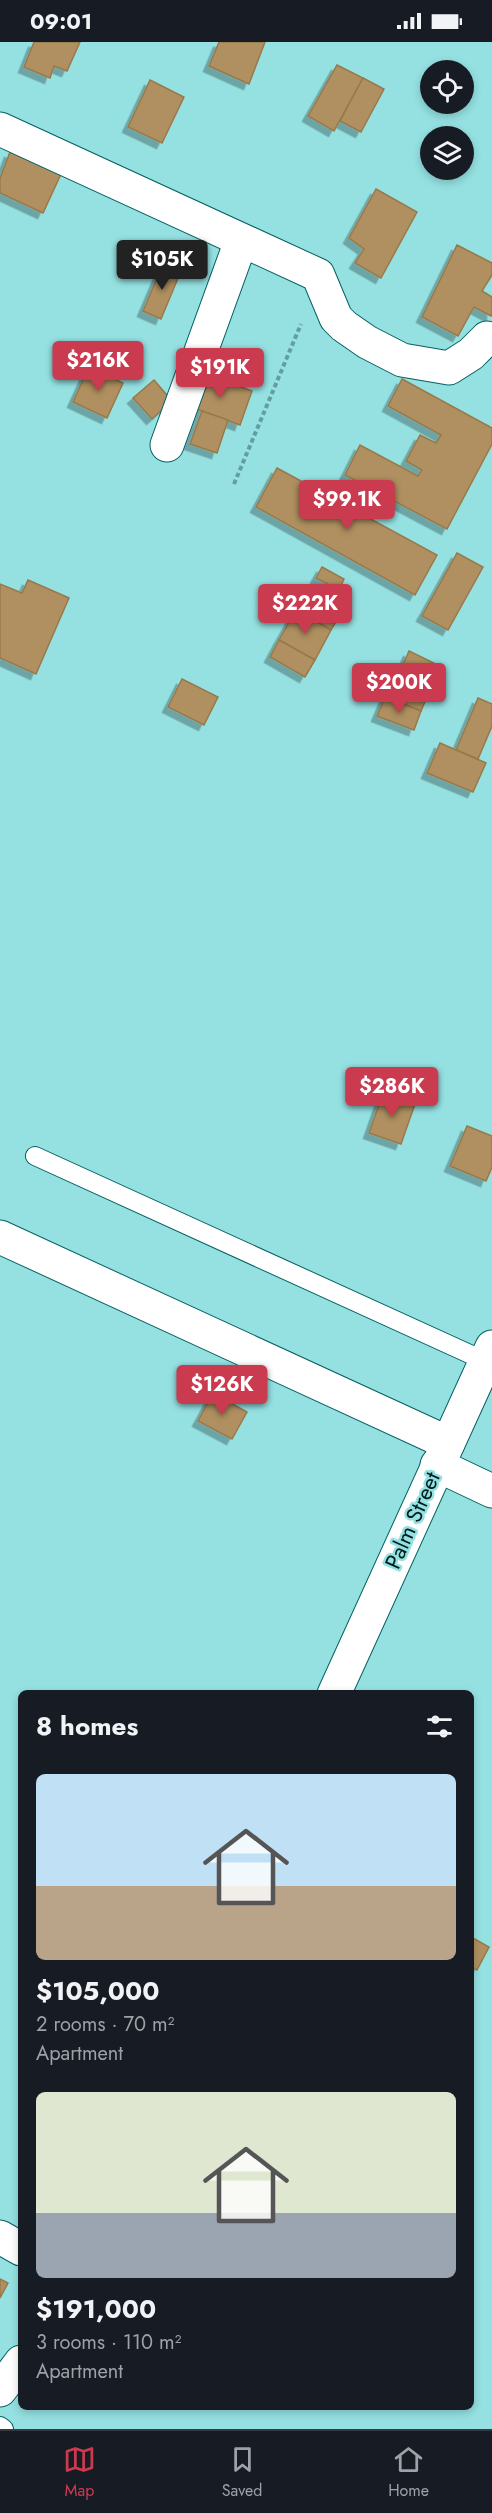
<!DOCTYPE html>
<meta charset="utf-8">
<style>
body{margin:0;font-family:Jost,sans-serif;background:#242831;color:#f1f3f6;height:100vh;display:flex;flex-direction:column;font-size:22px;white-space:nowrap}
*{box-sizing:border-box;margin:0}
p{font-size:20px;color:#9ea1a6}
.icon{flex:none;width:33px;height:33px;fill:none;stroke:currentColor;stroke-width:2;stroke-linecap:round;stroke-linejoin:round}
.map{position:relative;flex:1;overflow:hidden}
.panel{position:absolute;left:18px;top:1648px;width:456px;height:720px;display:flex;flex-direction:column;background:#171b24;border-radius:9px;box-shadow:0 3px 9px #0003}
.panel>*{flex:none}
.buttons{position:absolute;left:420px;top:18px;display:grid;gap:12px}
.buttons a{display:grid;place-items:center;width:54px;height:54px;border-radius:50%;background:#171b24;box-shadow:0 3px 9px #0003;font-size:30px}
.price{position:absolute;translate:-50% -51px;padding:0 14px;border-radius:6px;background:#cb3b50;color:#fff;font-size:20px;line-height:39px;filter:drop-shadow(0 2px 3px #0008)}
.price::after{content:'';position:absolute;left:50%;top:36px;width:18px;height:14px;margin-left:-9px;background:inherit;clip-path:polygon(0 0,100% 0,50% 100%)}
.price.current{background:#222;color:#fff}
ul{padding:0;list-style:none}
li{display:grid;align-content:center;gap:12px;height:318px;padding:0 18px}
li span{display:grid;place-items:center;height:186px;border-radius:9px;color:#555}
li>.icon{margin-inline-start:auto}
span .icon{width:108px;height:108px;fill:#fffc;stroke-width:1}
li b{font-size:26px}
h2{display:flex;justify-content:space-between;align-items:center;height:72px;padding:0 18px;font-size:26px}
.status{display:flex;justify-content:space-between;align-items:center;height:42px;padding:0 30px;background:#171b24;direction:ltr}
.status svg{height:16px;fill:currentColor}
.dock{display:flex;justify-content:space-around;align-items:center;height:84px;border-top:2px solid #363941;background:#171b24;font-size:16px;color:#9ea1a6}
.dock a{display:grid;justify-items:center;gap:3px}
.dock .current{color:#cb3b50}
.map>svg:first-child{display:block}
.building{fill:#b09060;stroke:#98794a;stroke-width:1.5;filter:url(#shadow)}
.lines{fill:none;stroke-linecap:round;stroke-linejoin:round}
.lane-casing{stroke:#036062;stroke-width:20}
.street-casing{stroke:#036062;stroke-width:35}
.path{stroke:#629e9f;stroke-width:4;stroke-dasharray:4.5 3;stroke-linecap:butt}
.lane{stroke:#fff;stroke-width:18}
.street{stroke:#fff;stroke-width:33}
.labels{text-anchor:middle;stroke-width:5;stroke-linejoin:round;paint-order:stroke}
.street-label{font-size:22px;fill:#001e1e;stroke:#95e1e2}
</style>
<div class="status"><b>09:01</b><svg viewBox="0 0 49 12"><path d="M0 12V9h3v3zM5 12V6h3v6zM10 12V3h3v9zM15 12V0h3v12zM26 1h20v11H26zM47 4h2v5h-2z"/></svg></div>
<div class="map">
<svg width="492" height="2387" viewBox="0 0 492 2387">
<defs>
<filter id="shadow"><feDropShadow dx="-5.5" dy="5.5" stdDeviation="0" flood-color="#0004"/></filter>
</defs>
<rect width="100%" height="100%" fill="#95e1e2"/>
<!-- building -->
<g class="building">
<polygon points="34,0 80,0 67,29 54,24 50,36 24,25"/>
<polygon points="219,0 265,0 249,42 209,24"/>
<polygon points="337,23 363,36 334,89 308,74"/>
<polygon points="363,36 384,47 361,90 340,79"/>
<polygon points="150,38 184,55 162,101 128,85"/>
<polygon points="10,110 62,130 43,171 0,151 0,136"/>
<polygon points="376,147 417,170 381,236 355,221 364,207 349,196"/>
<polygon points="457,203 492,221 492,233 482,249 492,255 492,272 491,274 474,265 458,294 422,275"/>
<polygon points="163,222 181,229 161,277 143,269"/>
<polygon points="89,325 123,341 107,376 73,360"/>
<polygon points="201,330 252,349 240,383 188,364"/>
<polygon points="402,337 492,386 492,402 447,487 345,433 360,403 418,434 422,428 406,419 420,393 436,401 441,393 388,364"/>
<polygon points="154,338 172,359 152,377 133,356"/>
<polygon points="202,369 228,378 217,411 190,402"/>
<polygon points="277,426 437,513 415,553 256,465"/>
<polygon points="457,511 483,525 448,588 422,574"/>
<polygon points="322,525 344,537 339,548 316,536"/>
<polygon points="28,538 69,556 36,632 0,616 0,542 22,551"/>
<polygon points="306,552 341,571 331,588 296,568"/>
<polygon points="296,568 331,588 315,618 279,598"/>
<polygon points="279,598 315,618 305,635 270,615"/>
<polygon points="409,609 438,623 432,637 403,623"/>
<polygon points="395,628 432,643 421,669 385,655"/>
<polygon points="182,637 218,655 204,683 168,665"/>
<polygon points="385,655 421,669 414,688 377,674"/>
<polygon points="478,656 492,662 492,684 478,717 456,708"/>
<polygon points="440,701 486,721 473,750 427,731"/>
<polygon points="383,1051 415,1062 401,1102 369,1091"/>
<polygon points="467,1084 492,1094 492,1125 486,1139 450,1124"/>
<polygon points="213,1351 247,1370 232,1397 198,1379"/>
<polygon points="471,1895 489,1905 477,1928 471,1924"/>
<polygon points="0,2237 8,2241 0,2256"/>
</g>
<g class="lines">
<defs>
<g id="lane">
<polyline points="35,1114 485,1319"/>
<polyline points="0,2384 4,2387"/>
</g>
<g id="street">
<polyline points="0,87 318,233 336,276 344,284 367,300 402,318 449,326 471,312 487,296"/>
<polyline points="167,403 241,199"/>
<polyline points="0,1195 448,1401"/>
<polyline points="437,1423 492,1449"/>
<polyline points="334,1652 492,1305"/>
<polyline points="0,2195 21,2207"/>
<polyline points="0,2348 21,2320"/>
</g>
</defs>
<!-- lane casing -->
<use href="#lane" class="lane-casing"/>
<!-- street casing -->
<use href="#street" class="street-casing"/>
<!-- path -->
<polyline class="path" points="234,442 301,282"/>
<!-- lane -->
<use href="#lane" class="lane"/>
<!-- street -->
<use href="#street" class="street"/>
</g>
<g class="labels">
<!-- street labels -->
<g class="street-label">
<text transform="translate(412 1478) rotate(-66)" y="8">Palm Street</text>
</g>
</g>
</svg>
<div class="buttons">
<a><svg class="icon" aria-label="locate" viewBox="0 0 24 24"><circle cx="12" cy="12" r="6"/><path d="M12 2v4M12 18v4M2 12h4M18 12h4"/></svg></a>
<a><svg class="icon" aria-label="layers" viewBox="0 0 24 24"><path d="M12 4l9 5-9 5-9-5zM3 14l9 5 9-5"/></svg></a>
</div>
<b class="price current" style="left:162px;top:249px">$105K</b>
<b class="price" style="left:98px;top:350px">$216K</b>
<b class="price" style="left:220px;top:357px">$191K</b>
<b class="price" style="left:347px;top:489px">$99.1K</b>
<b class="price" style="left:305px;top:593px">$222K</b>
<b class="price" style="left:399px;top:672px">$200K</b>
<b class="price" style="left:392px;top:1076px">$286K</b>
<b class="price" style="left:222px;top:1374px">$126K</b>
<section class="panel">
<h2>8 homes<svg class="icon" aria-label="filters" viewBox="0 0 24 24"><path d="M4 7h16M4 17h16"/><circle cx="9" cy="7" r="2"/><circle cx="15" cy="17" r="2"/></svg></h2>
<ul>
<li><span style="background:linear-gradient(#bfe0f5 60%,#b9a48a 0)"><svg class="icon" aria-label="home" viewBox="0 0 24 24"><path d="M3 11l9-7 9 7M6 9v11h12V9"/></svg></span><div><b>$105,000</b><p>2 rooms · 70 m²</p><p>Apartment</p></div></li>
<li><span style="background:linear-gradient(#dfe7d0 65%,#9aa5b1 0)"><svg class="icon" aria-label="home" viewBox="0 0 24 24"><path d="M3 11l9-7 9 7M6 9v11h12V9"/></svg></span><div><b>$191,000</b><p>3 rooms · 110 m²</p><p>Apartment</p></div></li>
</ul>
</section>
</div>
<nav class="dock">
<a class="current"><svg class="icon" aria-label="map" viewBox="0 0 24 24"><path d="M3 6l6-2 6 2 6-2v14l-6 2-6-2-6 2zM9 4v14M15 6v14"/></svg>Map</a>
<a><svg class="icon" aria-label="saved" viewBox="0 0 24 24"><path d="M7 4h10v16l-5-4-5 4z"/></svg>Saved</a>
<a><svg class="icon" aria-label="home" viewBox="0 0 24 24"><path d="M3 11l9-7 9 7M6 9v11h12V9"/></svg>Home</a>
</nav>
